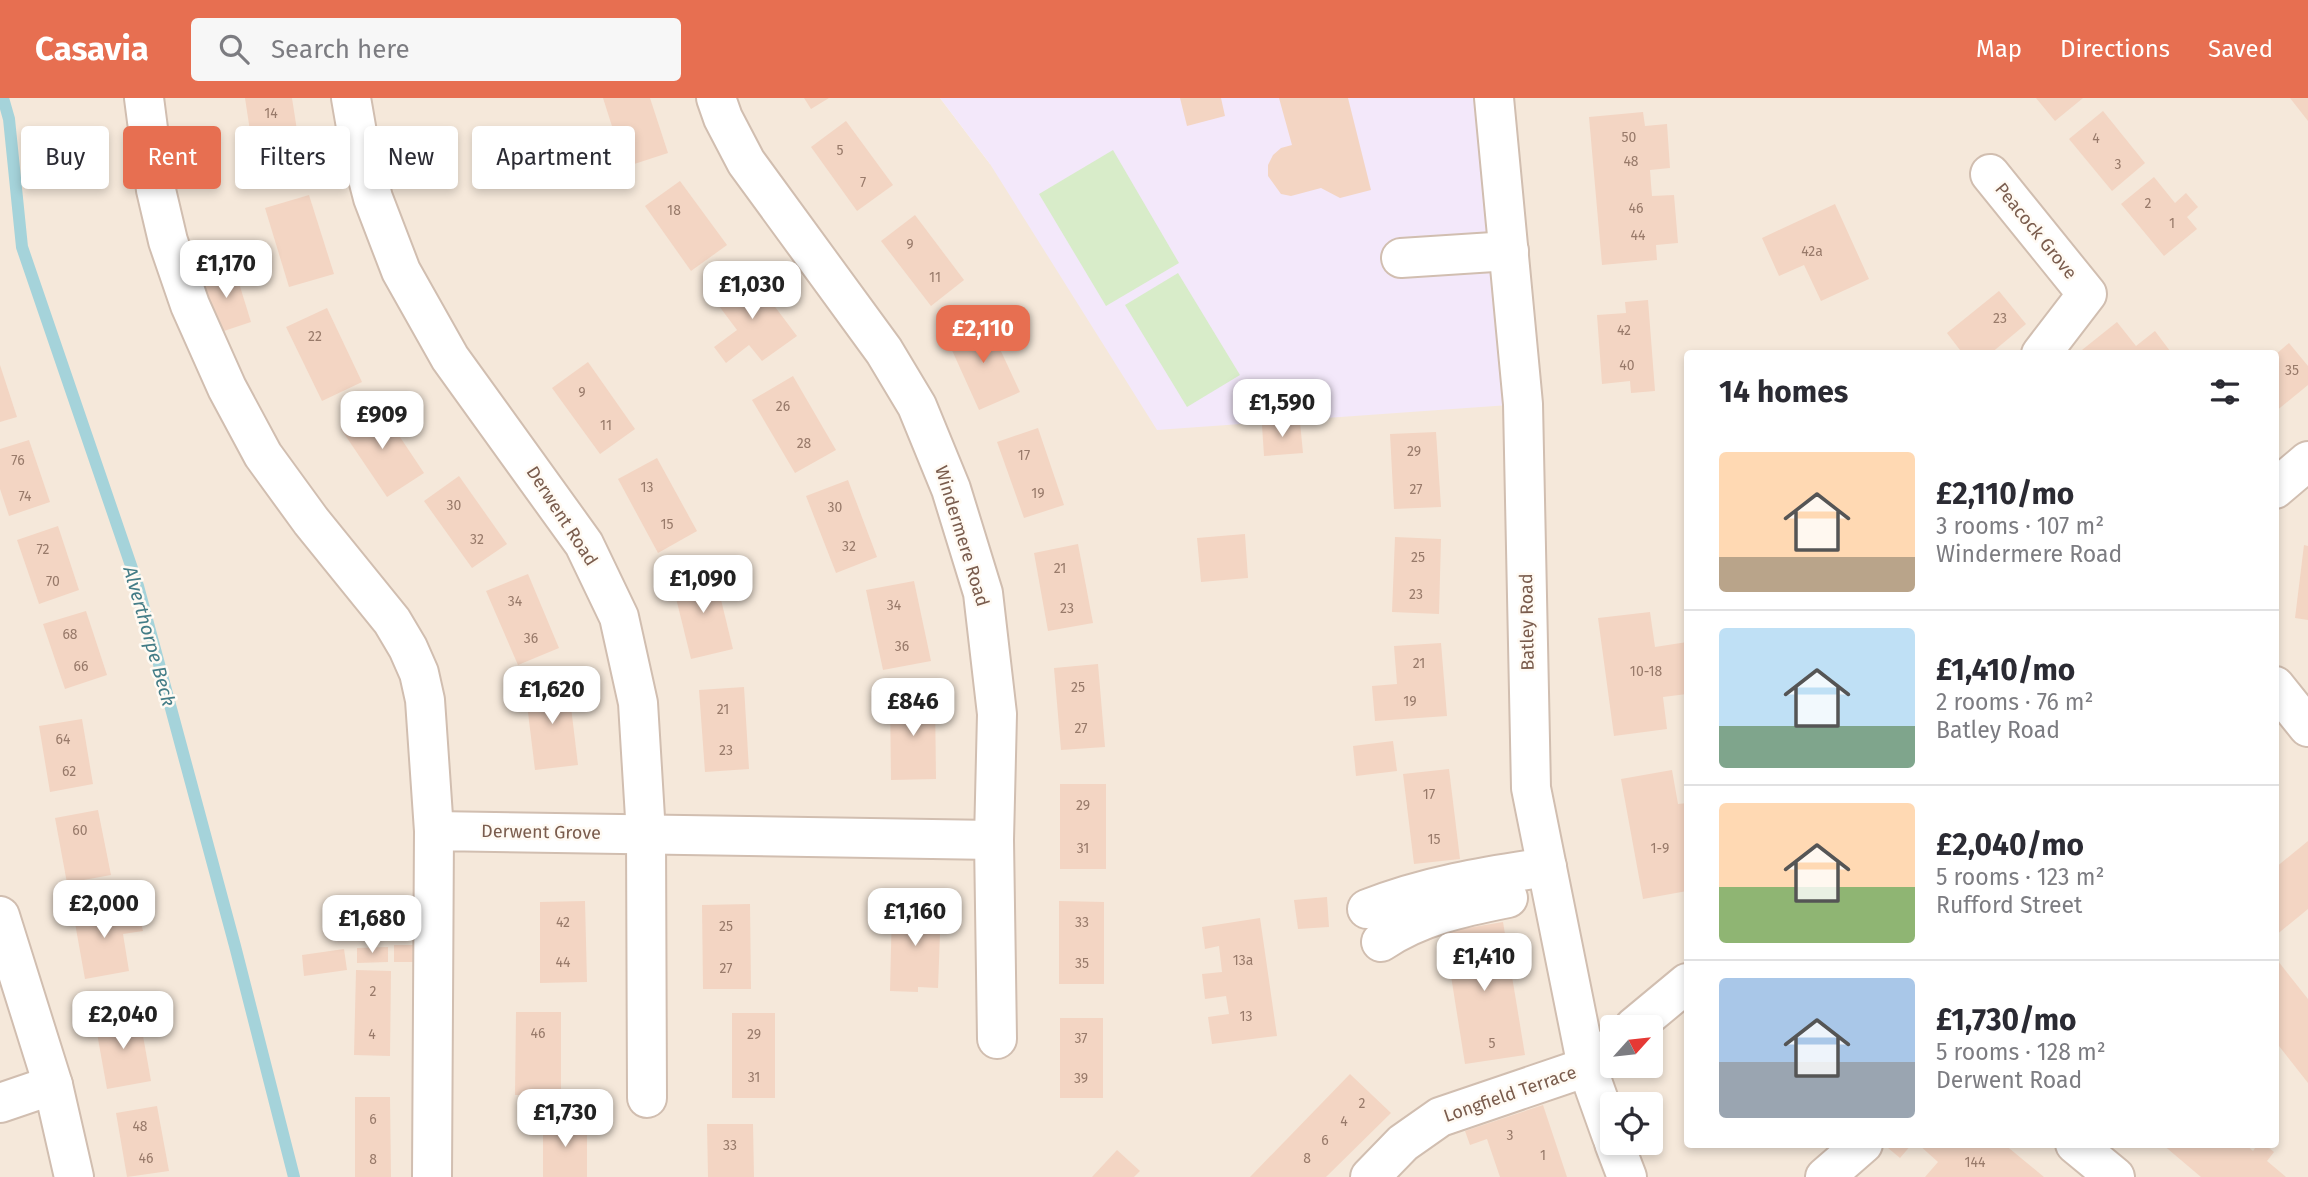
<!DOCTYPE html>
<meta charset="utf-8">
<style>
body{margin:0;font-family:"Fira Sans",sans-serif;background:#f7f7f7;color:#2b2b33;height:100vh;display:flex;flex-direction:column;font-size:26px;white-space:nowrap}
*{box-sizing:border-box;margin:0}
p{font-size:23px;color:#7c7c81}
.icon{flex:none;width:38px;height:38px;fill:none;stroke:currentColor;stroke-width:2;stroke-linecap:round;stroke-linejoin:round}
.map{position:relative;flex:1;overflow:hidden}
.details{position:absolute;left:1684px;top:252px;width:595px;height:798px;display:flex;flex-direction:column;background:#fff;border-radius:7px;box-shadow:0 4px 10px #0003}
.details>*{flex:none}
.top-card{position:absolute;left:21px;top:28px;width:665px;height:63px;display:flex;gap:14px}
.needle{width:46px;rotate:63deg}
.fabs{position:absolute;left:1600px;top:917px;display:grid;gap:14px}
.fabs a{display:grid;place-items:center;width:63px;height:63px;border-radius:7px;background:#fff;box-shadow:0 4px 10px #0003;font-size:35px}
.price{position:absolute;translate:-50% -60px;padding:0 16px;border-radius:14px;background:#fff;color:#222;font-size:23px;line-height:46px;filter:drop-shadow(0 2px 4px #0008)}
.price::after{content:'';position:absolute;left:50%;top:42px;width:21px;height:16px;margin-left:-10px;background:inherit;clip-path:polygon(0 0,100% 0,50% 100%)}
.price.current{background:#e76f51;color:#fff}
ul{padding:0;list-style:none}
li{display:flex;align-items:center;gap:21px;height:175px;padding:0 35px}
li+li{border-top:2px solid #e1e1e2}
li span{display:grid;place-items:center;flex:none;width:196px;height:140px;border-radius:7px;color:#555}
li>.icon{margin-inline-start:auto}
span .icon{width:84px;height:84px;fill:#fffc;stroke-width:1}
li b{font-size:30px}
h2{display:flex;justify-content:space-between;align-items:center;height:84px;padding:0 35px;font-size:30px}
.pill{padding:0 24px;border-radius:7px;background:#fff;box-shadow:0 4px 10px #0003;font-size:24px;line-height:63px}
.pill.current{background:#e76f51;color:#fff}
header{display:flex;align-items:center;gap:42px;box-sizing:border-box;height:98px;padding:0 35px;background:#e76f51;color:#fff}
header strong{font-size:33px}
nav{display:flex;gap:38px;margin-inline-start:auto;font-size:24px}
.search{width:490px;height:63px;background:#f7f7f7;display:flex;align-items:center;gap:18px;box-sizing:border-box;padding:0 24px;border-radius:7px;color:#7c7c81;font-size:26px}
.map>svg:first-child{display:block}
.residential{fill:#f5e8da;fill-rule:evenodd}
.education{fill:#f3e8fa}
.green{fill:#d8ecc9}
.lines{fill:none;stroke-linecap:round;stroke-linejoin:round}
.stream{stroke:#a5d3da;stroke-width:12}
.building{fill:#f3d5c3}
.minor-casing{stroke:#d1beb0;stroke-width:42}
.minor{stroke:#fff;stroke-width:38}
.labels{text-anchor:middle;stroke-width:5;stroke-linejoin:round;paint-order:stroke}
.number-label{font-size:14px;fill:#987a6a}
.street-label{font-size:18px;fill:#7a5c4d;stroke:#fffaf3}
.water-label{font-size:19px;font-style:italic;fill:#437c86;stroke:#fffaf3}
</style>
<header>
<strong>Casavia</strong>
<div class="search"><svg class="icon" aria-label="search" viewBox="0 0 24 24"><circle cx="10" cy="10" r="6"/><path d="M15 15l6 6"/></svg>Search here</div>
<nav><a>Map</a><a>Directions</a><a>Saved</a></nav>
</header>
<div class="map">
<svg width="2308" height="1079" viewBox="0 0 2308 1079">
<rect width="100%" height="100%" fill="#fdf6ec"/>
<!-- residential -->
<path class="residential" d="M0,0H940L990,66L1494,0H2308V1079H0ZM1687,256H2275V1046H1687ZM1612,929H1650V968H1612ZM1612,1006H1650V1045H1612Z"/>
<!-- education -->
<polygon class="education" points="940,0 1494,0 1523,306 1157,332 990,66"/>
<!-- green -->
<g class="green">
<polygon points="1113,52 1179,165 1106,208 1039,96"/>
<polygon points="1178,175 1240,277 1187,309 1125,207"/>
</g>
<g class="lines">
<!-- stream -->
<polyline class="stream" points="3,0 9,21 22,149 138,488 235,848 294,1079"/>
</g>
<!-- building -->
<g class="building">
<polygon points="245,0 292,0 303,71 257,79"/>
<polygon points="603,0 650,0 668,55 625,69"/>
<polygon points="804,0 829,0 811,11"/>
<polygon points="1180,0 1221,0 1225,18 1187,28"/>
<polygon points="1279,0 1348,0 1371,92 1340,100 1321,90 1291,98 1281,96 1268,78 1268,67 1273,57 1281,50 1292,47"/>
<polygon points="2036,0 2083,0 2055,23"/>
<polygon points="2290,0 2308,0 2308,23"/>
<polygon points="2103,13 2145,65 2112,93 2069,41"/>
<polygon points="1643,14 1645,28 1667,26 1670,70 1650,72 1651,86 1652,98 1674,97 1678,145 1656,147 1657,162 1602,167 1589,19"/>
<polygon points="846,23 893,87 857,113 811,49"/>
<polygon points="2154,79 2175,105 2186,95 2198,109 2187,119 2197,131 2164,158 2121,106"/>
<polygon points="680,83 727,147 691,173 645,108"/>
<polygon points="309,97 334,176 289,189 265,110"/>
<polygon points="1835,106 1869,181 1821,203 1804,167 1779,178 1762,140"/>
<polygon points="915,117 964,182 931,208 881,143"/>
<polygon points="234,169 251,224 218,235 201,180"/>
<polygon points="748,173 797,238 762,263 749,247 726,265 714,249 737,232 713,200"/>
<polygon points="1999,193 2026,226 1990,256 1963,256 1947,235"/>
<polygon points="1648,202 1655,293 1631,295 1630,283 1602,286 1597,217 1626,215 1625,204"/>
<polygon points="327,210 362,284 322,303 286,229"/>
<polygon points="986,221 1020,294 979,312 946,239"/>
<polygon points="2117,224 2136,248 2155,233 2170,253 2167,256 2085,256 2082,252"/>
<polygon points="2289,245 2308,268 2308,287 2275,314 2275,257"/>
<polygon points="588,264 635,331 600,356 552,290"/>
<polygon points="0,267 17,319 0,324"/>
<polygon points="793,278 836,352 795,375 752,302"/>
<polygon points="378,306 424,375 387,399 341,331"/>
<polygon points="1300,324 1303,355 1264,358 1262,327"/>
<polygon points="1038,330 1064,407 1024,420 997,344"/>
<polygon points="1436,334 1441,409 1394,411 1390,336"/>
<polygon points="29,342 50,404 9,418 0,391 0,351"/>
<polygon points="657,360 697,433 658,455 618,381"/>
<polygon points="459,378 507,446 472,470 424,403"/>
<polygon points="848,382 877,459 836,475 806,398"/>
<polygon points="58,428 79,492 39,506 17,442"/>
<polygon points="1245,436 1248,480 1201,484 1197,440"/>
<polygon points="1395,439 1441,441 1439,516 1392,514"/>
<polygon points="1078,446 1093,525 1048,533 1034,455"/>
<polygon points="2304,447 2308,448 2308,522 2295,520"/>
<polygon points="714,473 733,551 691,561 672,484"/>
<polygon points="528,476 559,550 518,567 486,493"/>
<polygon points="914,483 931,563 883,572 866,492"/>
<polygon points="86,513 107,577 65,591 43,526"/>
<polygon points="1650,514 1655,549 1687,544 1687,596 1663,599 1667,631 1614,638 1598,520"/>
<polygon points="1441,545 1447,618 1375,623 1372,588 1397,586 1394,548"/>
<polygon points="1098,566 1105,649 1061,652 1054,570"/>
<polygon points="568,584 578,667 535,672 525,590"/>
<polygon points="744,589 749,671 705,674 699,592"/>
<polygon points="935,598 936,681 891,682 890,599"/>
<polygon points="82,621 93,686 50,694 39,628"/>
<polygon points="1393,643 1397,673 1356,678 1353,648"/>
<polygon points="1449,671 1460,761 1414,766 1403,676"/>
<polygon points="1672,672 1678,706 1687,705 1687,793 1643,801 1621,681"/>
<rect x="1060" y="686" width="46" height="85"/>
<polygon points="98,712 111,777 67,785 55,720"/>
<polygon points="2308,743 2308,811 2275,838 2275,770"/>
<polygon points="1327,799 1329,829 1298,831 1294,802"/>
<polygon points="585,803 587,884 540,885 540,804"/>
<polygon points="1059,803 1104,804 1104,886 1059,886"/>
<polygon points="750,806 751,891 703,891 702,807"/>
<polygon points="117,807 119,819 139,815 143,833 123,836 129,873 85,881 73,814"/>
<polygon points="892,808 941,809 938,890 918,889 918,894 890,893"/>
<polygon points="350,812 351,827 333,827 332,813"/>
<polygon points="1260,820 1277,938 1212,946 1208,919 1229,916 1226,898 1205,901 1202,876 1222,874 1219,848 1205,851 1202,829"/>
<polygon points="1503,824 1525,957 1465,966 1444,834"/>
<rect x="394" y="847" width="19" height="17"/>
<polygon points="388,849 388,864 357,865 357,850"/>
<polygon points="344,851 347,872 304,878 302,857"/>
<polygon points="2278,863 2308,901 2308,985 2275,943 2275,866"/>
<polygon points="356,872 391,873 390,958 354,957"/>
<polygon points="516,914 561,914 561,997 515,997"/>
<polygon points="139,915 151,983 107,991 95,924"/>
<rect x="732" y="915" width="43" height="85"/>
<rect x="1060" y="920" width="43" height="80"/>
<polygon points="1350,976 1391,1015 1326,1079 1250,1079"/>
<polygon points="355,999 390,999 391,1079 355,1079"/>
<polygon points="1543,1007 1567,1079 1500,1079 1487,1041 1470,1047 1465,1033"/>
<polygon points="157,1008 169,1073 127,1079 116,1015"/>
<rect x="543" y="1023" width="44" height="56"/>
<polygon points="707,1026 753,1026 754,1079 708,1079"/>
<polygon points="1892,1046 1912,1046 1900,1060 1888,1050"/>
<polygon points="1918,1046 2004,1046 2044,1079 1925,1079 1938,1064"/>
<polygon points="2162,1046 2245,1046 2253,1053 2258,1046 2264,1046 2274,1054 2267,1063 2286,1079 2201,1079"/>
<polygon points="1117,1052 1140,1073 1134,1079 1092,1079"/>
</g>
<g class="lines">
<defs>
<g id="minor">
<polyline points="144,0 156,92 168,143 190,207 227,290 263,357 311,423 392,523 408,550 419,575 425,602 434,733"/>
<polyline points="351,0 359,46 373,100 401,173 450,260 584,446 619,519 638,605 646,736 647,1000"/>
<polyline points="716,0 723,20 746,64 884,253 917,308 951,391 983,495 997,616 994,742 997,941"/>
<polyline points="1494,0 1523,306 1531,690 1587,969 1612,1039"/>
<polyline points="1990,76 2087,196 2041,256"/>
<polyline points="1401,160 1509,153"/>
<polyline points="2275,391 2308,363"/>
<polyline points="2275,588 2308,629"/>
<path d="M1367,811C1425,788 1485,778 1547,769"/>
<polyline points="0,818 53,987 74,1079"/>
<path d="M1381,844C1419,818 1463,809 1508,800"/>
<polyline points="1634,929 1687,885"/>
<polyline points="0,1005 53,987"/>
<polyline points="1614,1045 1627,1079"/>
<polyline points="2075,1046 2115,1079"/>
<polyline points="432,1079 434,733 994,742"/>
<polyline points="1370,1079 1403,1045 1440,1019 1587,969 1612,948"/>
<polyline points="1825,1079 1863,1046"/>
</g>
</defs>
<!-- minor casing -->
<use href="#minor" class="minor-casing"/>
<!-- minor -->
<use href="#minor" class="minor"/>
</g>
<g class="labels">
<!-- number labels -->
<g class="number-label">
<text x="271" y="20">14</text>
<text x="1629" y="44">50</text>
<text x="2096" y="45">4</text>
<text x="840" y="57">5</text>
<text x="1631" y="68">48</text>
<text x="2118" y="71">3</text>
<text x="863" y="89">7</text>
<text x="2148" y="110">2</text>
<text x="1636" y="115">46</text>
<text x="674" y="117">18</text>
<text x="2172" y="130">1</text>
<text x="1638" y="142">44</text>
<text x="910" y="151">9</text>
<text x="1812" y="158">42a</text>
<text x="935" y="184">11</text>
<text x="2000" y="225">23</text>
<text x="1624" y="237">42</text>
<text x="315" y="243">22</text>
<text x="1627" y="272">40</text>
<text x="2292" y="277">35</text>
<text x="582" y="299">9</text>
<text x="783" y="313">26</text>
<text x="606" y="332">11</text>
<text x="804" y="350">28</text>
<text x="1414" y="358">29</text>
<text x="1024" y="362">17</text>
<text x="18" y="367">76</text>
<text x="647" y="394">13</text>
<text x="1416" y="396">27</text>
<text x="1038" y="400">19</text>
<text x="25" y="403">74</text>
<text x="454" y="412">30</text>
<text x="835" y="414">30</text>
<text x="667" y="431">15</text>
<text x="477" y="446">32</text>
<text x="849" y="453">32</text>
<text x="43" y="456">72</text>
<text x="1418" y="464">25</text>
<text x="1060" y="475">21</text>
<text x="53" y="488">70</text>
<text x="1416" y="501">23</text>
<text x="515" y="508">34</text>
<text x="894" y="512">34</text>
<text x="1067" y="515">23</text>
<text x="70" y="541">68</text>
<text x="531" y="545">36</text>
<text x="902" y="553">36</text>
<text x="1419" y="570">21</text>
<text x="81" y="573">66</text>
<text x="1646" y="578">10-18</text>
<text x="1078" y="594">25</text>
<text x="1410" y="608">19</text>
<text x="723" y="616">21</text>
<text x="1081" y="635">27</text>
<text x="63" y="646">64</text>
<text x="726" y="657">23</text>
<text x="69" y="678">62</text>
<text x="1429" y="701">17</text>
<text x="1083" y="712">29</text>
<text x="80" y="737">60</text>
<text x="1434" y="746">15</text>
<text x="1083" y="755">31</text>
<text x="1660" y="755">1-9</text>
<text x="563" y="829">42</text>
<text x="1082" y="829">33</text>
<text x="726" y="833">25</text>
<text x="1243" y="867">13a</text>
<text x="563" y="869">44</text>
<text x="1082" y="870">35</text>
<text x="726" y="875">27</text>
<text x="373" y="898">2</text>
<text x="1246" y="923">13</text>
<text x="538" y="940">46</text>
<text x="372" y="941">4</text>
<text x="754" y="941">29</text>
<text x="1081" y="945">37</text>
<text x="1492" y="950">5</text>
<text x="754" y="984">31</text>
<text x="1081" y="985">39</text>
<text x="1362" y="1010">2</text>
<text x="373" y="1026">6</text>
<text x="1344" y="1028">4</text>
<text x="140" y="1033">48</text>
<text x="1510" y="1042">3</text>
<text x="1325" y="1047">6</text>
<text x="730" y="1052">33</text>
<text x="1543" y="1062">1</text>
<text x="146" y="1065">46</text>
<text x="1307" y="1065">8</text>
<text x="373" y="1066">8</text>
<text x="1975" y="1069">144</text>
</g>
<!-- street labels -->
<g class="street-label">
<text transform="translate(2036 133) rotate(51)" y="6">Peacock Grove</text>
<text transform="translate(562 418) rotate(57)" y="6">Derwent Road</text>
<text transform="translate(962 438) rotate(73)" y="6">Windermere Road</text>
<text transform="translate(1527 524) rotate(-91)" y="6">Batley Road</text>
<text transform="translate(541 734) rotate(1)" y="6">Derwent Grove</text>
<text transform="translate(1510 996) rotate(-19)" y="6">Longfield Terrace</text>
</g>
<!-- water labels -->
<g class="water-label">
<text transform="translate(150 538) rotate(74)" y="7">Alverthorpe Beck</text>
</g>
</g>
</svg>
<div class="fabs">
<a><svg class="needle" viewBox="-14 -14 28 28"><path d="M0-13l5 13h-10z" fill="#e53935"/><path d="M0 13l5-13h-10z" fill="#7c7c81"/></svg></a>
<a><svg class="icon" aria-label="locate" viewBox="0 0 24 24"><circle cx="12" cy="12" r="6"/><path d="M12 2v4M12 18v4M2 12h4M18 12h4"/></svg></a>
</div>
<b class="price" style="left:226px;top:202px">£1,170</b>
<b class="price" style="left:752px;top:223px">£1,030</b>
<b class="price current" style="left:983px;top:267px">£2,110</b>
<b class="price" style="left:1282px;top:341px">£1,590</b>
<b class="price" style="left:382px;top:353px">£909</b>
<b class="price" style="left:703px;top:517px">£1,090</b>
<b class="price" style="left:552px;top:628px">£1,620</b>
<b class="price" style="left:913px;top:640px">£846</b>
<b class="price" style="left:104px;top:842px">£2,000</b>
<b class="price" style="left:915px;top:850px">£1,160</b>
<b class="price" style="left:372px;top:857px">£1,680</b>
<b class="price" style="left:1484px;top:895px">£1,410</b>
<b class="price" style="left:123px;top:953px">£2,040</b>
<b class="price" style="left:565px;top:1051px">£1,730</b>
<div class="top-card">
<a class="pill">Buy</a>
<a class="pill current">Rent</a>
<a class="pill">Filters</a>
<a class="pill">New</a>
<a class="pill">Apartment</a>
</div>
<section class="details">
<h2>14 homes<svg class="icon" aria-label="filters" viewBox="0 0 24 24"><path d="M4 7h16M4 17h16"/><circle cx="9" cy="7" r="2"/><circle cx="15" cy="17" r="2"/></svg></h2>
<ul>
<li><span style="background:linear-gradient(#ffd9b3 75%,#b9a48a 0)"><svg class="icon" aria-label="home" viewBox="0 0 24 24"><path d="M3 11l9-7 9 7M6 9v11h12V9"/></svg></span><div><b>£2,110/mo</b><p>3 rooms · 107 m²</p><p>Windermere Road</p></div></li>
<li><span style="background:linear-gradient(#bfe0f5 70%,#7fa58c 0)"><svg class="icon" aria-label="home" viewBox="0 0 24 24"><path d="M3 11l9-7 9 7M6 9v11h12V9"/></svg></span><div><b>£1,410/mo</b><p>2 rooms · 76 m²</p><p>Batley Road</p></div></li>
<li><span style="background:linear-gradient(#ffd9b3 60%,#8fb573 0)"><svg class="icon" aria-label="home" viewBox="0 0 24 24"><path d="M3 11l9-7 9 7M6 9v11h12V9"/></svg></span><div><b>£2,040/mo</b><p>5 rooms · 123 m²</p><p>Rufford Street</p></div></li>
<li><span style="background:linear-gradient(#a9c7e8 60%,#9aa5b1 0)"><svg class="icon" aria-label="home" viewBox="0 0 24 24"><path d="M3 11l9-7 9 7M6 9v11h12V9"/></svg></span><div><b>£1,730/mo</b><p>5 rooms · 128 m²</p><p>Derwent Road</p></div></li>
</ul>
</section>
</div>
